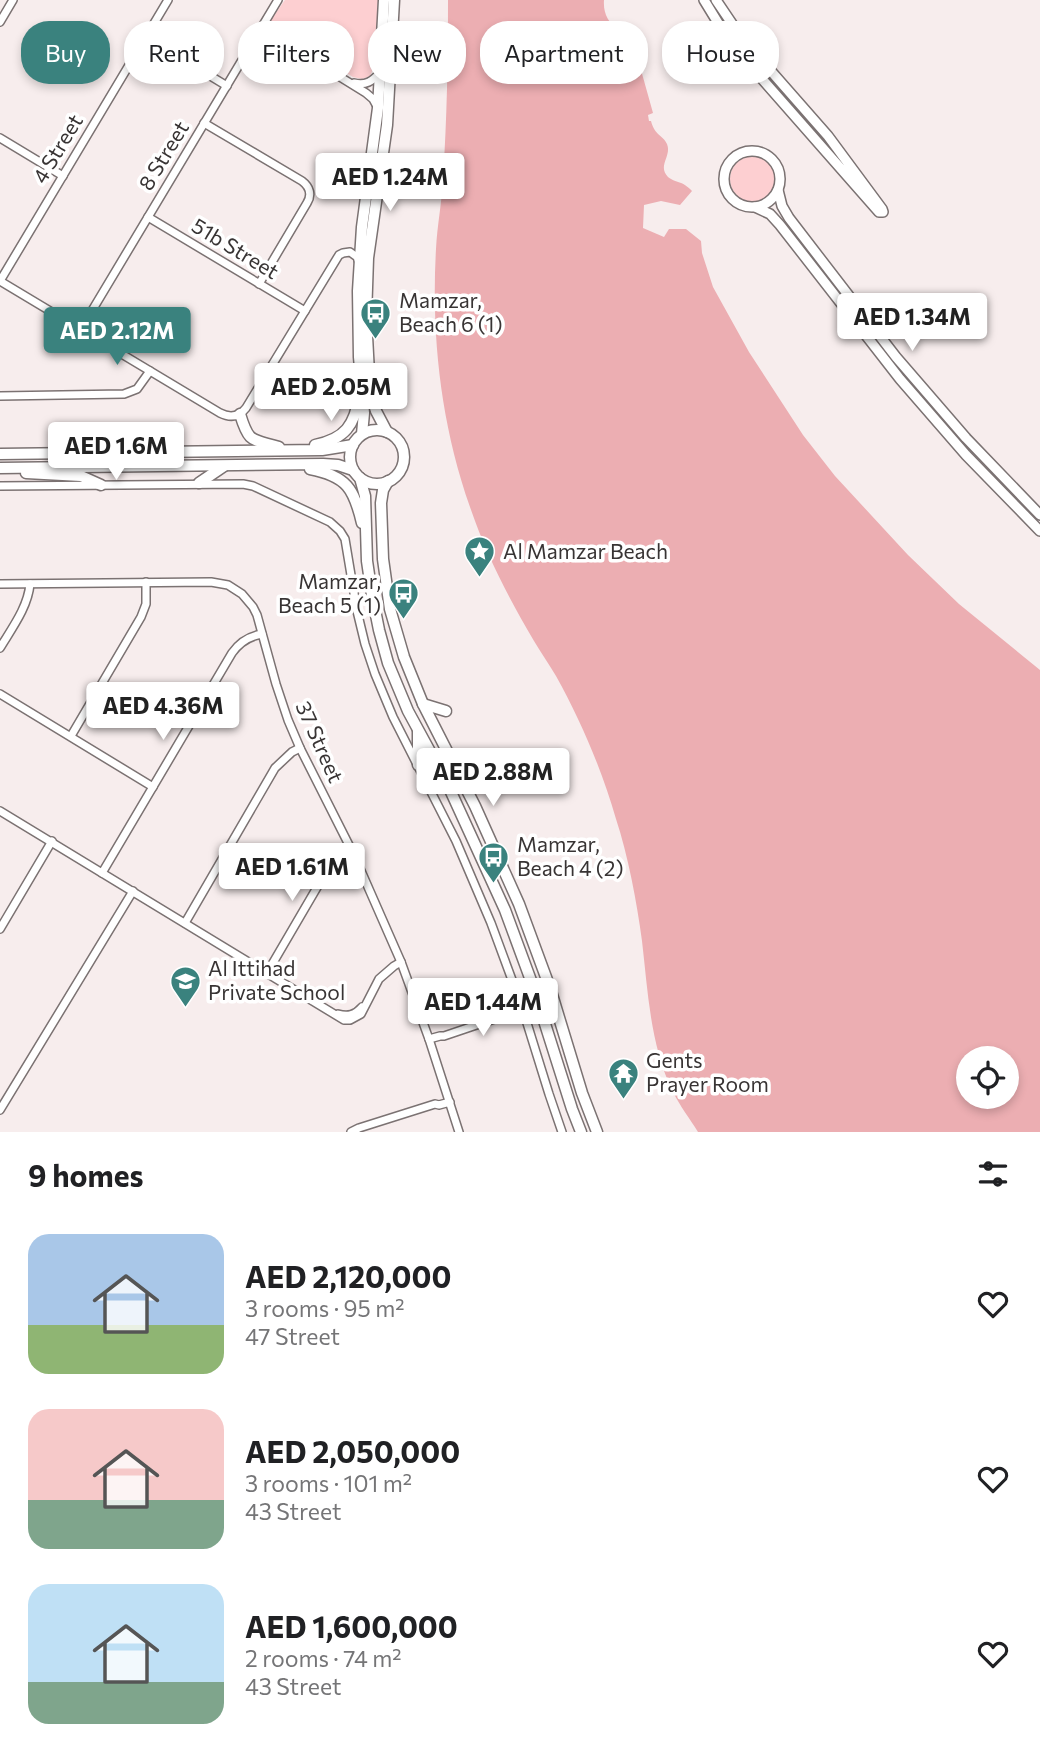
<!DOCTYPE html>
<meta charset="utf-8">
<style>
body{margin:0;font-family:Commissioner,sans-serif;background:#f6f6f6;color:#202124;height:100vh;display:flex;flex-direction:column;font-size:26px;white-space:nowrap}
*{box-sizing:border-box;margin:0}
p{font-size:23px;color:#757577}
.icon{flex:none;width:38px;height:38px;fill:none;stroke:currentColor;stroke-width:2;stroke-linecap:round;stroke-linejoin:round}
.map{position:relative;height:1132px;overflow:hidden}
.panel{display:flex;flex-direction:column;background:#fff;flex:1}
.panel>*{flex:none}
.guide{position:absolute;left:21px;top:21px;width:999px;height:63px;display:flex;gap:14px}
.controls{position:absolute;left:956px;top:1046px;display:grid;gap:14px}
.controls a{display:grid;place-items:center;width:63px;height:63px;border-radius:50%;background:#fff;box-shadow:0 4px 10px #0003;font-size:35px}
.price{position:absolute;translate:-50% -60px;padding:0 16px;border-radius:7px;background:#fff;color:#222;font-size:23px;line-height:46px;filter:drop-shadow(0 2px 4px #0008)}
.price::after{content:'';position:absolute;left:50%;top:42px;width:21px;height:16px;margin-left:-10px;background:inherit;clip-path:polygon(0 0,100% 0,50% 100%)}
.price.on{background:#3a827e;color:#fff}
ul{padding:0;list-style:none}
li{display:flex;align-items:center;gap:21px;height:175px;padding:0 28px}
li span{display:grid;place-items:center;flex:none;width:196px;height:140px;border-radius:21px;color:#555}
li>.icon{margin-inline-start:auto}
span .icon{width:84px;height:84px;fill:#fffc;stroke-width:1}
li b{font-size:30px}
h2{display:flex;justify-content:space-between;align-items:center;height:84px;padding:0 28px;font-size:30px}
.chip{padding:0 24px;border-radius:28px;background:#fff;box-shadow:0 4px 10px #0003;font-size:24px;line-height:63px}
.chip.on{background:#3a827e;color:#fff}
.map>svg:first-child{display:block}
.green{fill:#fdcfd1}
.water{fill:#ecaeb2;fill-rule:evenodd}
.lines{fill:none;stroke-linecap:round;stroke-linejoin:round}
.minor-casing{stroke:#7b7272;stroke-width:10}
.tertiary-casing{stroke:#7b7272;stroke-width:12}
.secondary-casing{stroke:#7b7272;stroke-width:13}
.minor{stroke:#fff;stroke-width:7}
.tertiary{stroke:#fff;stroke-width:9}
.secondary{stroke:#fff;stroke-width:10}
.labels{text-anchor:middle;stroke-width:7;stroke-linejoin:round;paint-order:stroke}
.street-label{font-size:21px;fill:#383434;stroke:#fff}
.poi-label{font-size:21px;fill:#383434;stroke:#fff;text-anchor:start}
</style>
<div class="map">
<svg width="1040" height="1132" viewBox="0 0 1040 1132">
<rect width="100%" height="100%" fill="#f7eded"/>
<!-- green -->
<g class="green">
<polygon points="285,0 378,0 375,65 370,76 362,79 353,77 284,35 285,33 277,29 274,31 271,27 270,21"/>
<circle cx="753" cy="179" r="23"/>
</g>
<!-- water -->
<path class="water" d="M448,0H604C603,13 608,23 619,30L613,35L617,36L615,52L629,60L636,61L637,68L641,70L653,113L648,115L649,121H651C655,136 663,135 667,144C672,156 657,166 668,177C675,183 682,180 692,191L680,205L661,201L644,205L643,228L664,237L669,229H686L701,241L702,253L713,287L749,352L803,435L835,476L908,555L959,604L1040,670V1132H698C690,1119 680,1106 673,1092C650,1045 648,992 642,941C637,903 628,855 616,819C602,770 581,721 556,676C549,664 541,653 534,641C509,599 486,554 470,507C441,424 431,337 436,249C437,226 442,202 443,178C447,119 448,60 448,0ZM968,1059H1006V1097H968Z"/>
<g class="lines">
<defs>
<g id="minor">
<polyline points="0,22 13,0"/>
<polyline points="261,28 366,93 373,99 378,108"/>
<polyline points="146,37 227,86"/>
<path d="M354,83C366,86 372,81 380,73"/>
<path d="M204,123L302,181C310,187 312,195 307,203L259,284"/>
<polyline points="0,138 63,176"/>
<polyline points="148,217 305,311"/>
<path d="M0,281L220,413C230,418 239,417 246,408L339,255L343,253L350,252L357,257L359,263"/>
<polyline points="0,281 168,0"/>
<polyline points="81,329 278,0"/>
<polyline points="0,396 124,394 137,389 150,371"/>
<polyline points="0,486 243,484 253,486 330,522 340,531 345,539 357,611 365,644 375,674 393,717 456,841 491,923 522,1007 549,1094 562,1132"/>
<polyline points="0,584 211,582 228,585 242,594 253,607 257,615 276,684 288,720 300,748 354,855 401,962 429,1039 459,1132"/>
<path d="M0,648C12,628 28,607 30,584"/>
<polyline points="0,694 153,787"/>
<polyline points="71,736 141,617 146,604 146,582"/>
<polyline points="0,811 344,1020 350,1020 361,1014 379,979 394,966 401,962"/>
<path d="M102,873L232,653C239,643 250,636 262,634"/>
<polyline points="185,923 275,768 292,752 300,748"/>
<polyline points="0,929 52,841"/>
<polyline points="267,973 326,872 344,854 352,850"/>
<path d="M338,1014C348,1017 355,1015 362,1007"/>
<polyline points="429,1039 440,1036 444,1036 512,1013 516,1014 524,1012"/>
<polyline points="0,1110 133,891"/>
<polyline points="351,1132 359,1128 435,1104 439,1105 450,1102"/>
</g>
<g id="tertiary">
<polyline points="704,0 723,31 741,55 879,212 883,212 882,209 828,136 741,37 716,0"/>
<circle cx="752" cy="179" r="28"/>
<polyline points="778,190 782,206 789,218 896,357 966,438 1040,515"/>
<polyline points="755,207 770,214 780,225 900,379 966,455 1040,531"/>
</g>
<g id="secondary">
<path d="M240,414C249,444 252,439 279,447"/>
<circle cx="377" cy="457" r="27"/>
<polyline points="387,432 376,411 370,392 366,317 368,258 387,125 394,0"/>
<polyline points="362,434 364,413 359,357 358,291 362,227 378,108 384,0"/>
<path d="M315,445C345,439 355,425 359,396"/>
<polyline points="0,454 322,450 353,445"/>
<polyline points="0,468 323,464 338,465 353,470"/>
<path d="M310,469C347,476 354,489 362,523"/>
<polyline points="26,473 81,476 101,485"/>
<polyline points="360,478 365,496 367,561 372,595 379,630 388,663 408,711 446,781 505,910 533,986 572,1109 581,1132"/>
<polyline points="388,481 383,490 381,503 383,559 390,609 404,657 423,704 475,806 519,904 550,988 582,1093 597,1132"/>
<polyline points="199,483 224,466"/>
<polyline points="423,704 446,711"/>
<polyline points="418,765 418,731"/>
</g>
</defs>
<!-- minor casing -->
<use href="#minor" class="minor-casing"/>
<!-- tertiary casing -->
<use href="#tertiary" class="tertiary-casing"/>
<!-- secondary casing -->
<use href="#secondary" class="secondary-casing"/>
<!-- minor -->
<use href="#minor" class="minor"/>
<!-- tertiary -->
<use href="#tertiary" class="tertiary"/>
<!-- secondary -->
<use href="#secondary" class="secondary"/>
</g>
<!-- icons -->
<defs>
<symbol id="bus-pin" viewBox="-11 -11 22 30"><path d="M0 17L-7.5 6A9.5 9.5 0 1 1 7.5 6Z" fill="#3a827e" stroke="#fff"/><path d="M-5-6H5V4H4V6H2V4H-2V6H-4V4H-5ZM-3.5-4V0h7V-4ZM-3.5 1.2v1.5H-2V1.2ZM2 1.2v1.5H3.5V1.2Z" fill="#fff"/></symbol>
<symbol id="sight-pin" viewBox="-11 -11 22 30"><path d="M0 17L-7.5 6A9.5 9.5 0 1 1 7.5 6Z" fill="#3a827e" stroke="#fff"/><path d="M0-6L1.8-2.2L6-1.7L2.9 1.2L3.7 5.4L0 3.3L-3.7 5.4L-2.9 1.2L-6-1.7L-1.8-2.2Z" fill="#fff"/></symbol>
<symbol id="school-pin" viewBox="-11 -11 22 30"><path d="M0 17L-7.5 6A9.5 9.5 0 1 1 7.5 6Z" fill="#3a827e" stroke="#fff"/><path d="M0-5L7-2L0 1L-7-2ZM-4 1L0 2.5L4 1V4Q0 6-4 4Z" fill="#fff"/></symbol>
<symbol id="temple-pin" viewBox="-11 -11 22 30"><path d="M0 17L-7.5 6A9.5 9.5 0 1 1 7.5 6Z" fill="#3a827e" stroke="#fff"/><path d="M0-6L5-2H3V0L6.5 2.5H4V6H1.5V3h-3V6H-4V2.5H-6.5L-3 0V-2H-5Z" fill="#fff"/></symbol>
</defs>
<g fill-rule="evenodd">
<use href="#bus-pin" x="358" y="296" width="35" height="47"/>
<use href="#sight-pin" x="462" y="534" width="35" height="47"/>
<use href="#bus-pin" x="386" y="576" width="35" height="47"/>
<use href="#bus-pin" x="476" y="840" width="35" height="47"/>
<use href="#school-pin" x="168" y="964" width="35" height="47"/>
<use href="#temple-pin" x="606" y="1056" width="35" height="47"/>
</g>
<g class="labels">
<!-- street labels -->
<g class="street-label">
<text transform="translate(58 149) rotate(-59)" y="7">4 Street</text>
<text transform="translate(164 156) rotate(-59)" y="7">8 Street</text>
<text transform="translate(235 249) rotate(31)" y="7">51b Street</text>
<text transform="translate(319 742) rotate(66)" y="7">37 Street</text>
</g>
<!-- poi labels -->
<g class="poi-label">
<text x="399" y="308">Mamzar,<tspan x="399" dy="24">Beach 6 (1)</tspan></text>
<text x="503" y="559">Al Mamzar Beach</text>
<text x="381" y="589" text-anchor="end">Mamzar,<tspan x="381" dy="24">Beach 5 (1)</tspan></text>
<text x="517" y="852">Mamzar,<tspan x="517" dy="24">Beach 4 (2)</tspan></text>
<text x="208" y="976">Al Ittihad<tspan x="208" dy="24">Private School</tspan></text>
<text x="646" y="1068">Gents<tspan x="646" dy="24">Prayer Room</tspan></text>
</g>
</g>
</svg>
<div class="controls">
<a><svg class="icon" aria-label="locate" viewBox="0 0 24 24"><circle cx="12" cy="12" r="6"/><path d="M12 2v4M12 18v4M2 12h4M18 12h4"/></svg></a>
</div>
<b class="price" style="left:390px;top:213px">AED 1.24M</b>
<b class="price" style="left:912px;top:353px">AED 1.34M</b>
<b class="price on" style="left:117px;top:367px">AED 2.12M</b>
<b class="price" style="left:331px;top:423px">AED 2.05M</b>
<b class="price" style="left:116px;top:482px">AED 1.6M</b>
<b class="price" style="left:163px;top:742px">AED 4.36M</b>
<b class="price" style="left:493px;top:808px">AED 2.88M</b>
<b class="price" style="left:292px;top:903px">AED 1.61M</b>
<b class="price" style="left:483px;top:1038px">AED 1.44M</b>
<div class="guide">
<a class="chip on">Buy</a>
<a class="chip">Rent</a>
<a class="chip">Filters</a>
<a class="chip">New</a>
<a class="chip">Apartment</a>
<a class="chip">House</a>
</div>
</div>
<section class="panel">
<h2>9 homes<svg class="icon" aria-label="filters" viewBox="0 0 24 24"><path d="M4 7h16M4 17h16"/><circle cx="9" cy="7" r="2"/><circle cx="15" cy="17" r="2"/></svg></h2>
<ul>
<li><span style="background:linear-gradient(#a9c7e8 65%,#8fb573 0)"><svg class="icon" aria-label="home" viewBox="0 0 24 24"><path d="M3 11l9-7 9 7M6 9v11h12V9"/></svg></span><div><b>AED 2,120,000</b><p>3 rooms · 95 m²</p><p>47 Street</p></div><svg class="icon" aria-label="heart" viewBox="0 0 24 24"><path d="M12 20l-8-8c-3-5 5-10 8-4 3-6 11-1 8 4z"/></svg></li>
<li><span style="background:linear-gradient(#f6c9c9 65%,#7fa58c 0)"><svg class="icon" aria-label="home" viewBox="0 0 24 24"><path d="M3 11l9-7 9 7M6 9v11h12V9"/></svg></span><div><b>AED 2,050,000</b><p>3 rooms · 101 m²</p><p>43 Street</p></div><svg class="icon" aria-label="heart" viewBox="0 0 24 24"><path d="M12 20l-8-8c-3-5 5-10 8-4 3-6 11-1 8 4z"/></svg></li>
<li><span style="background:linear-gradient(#bfe0f5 70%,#7fa58c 0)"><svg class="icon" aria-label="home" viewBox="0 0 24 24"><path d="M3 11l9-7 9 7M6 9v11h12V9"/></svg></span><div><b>AED 1,600,000</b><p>2 rooms · 74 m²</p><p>43 Street</p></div><svg class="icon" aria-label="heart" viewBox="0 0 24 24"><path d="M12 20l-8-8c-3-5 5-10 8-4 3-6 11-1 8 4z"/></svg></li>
</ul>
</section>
